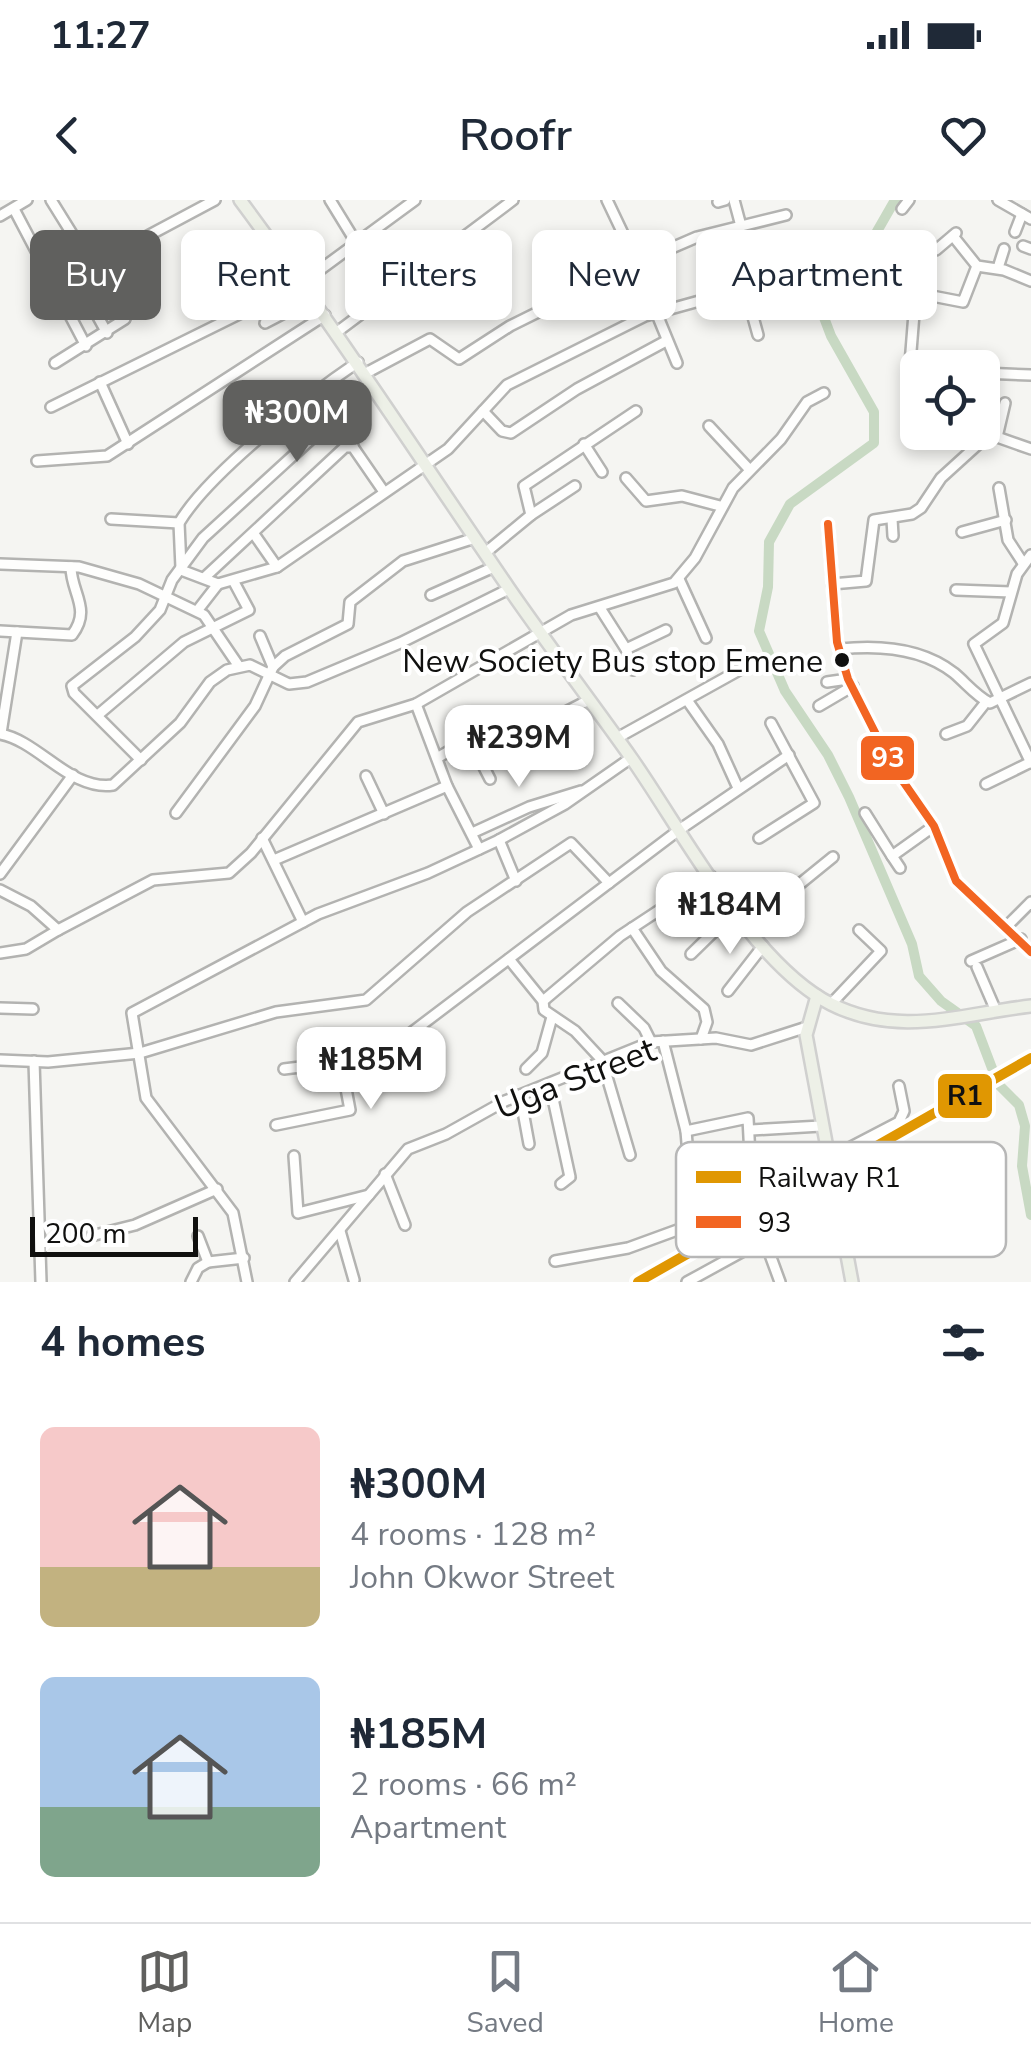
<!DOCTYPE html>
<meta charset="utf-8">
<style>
body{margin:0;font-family:"Nunito Sans",sans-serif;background:#f6f6f7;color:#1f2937;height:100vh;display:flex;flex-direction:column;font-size:38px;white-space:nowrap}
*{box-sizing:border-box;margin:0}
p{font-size:32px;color:#747a83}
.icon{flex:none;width:55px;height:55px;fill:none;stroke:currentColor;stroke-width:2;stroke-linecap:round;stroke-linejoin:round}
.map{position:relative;height:1082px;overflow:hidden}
.side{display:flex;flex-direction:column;background:#fff;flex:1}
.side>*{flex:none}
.guide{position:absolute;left:30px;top:30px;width:972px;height:90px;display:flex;gap:20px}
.buttons{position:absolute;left:900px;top:150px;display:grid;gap:20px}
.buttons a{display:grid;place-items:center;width:100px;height:100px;border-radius:15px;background:#fff;box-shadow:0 5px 15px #0003;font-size:50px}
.scale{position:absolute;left:30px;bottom:25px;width:168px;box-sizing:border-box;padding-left:10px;border:5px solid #10100f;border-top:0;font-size:28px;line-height:35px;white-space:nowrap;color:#10100f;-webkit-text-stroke:8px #fff;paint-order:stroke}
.price{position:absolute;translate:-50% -85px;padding:0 22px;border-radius:20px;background:#fff;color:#222;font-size:32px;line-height:65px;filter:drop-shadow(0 2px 5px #0008)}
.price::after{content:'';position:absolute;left:50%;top:60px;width:30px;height:22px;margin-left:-15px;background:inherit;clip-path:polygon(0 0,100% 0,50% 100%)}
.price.current{background:#60605e;color:#fff}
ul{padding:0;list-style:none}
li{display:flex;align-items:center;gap:30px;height:250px;padding:0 40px}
li span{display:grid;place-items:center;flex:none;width:280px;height:200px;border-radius:15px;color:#555}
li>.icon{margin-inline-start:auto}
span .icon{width:120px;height:120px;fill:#fffc;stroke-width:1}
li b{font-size:42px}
h2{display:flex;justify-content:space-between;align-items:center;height:120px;padding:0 40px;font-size:42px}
.pill{padding:0 35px;border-radius:15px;background:#fff;box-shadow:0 5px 15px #0003;font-size:35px;line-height:90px}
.pill.current{background:#60605e;color:#fff}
.status{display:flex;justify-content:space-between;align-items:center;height:70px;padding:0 50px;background:#fff;direction:ltr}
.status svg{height:28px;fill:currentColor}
header{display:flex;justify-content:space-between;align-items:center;height:130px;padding:0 40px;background:#fff;font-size:45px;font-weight:600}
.tab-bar{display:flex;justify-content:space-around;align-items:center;height:140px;border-top:2px solid #e0e1e3;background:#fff;font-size:28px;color:#747a83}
.tab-bar a{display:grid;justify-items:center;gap:5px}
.tab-bar .current{color:#60605e}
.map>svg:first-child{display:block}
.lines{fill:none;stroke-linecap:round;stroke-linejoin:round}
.river{stroke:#c8d9c3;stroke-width:10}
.minor-casing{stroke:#b3b3b1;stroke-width:14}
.major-casing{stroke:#d0d0cf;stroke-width:16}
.minor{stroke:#fefefd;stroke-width:9}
.major{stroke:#edf0e7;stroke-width:11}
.bus-1-casing{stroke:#fff;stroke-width:15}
.bus-1{stroke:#f26522;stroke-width:8}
.rail-1-casing{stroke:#fff;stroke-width:18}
.rail-1{stroke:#e09702;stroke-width:10}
.bus-dot{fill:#10100f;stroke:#fff;stroke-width:4}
.labels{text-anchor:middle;stroke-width:8;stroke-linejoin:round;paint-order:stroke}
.bus-label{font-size:32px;fill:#10100f;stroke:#fff;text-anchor:end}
.street-label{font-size:35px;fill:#10100f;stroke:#fff}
.key{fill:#fff;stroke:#b7b7b7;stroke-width:2.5}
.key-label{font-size:28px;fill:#10100f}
.line-badge{stroke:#fff;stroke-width:4}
.badge-label{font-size:28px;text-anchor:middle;font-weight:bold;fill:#fff}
.pale-badge-label{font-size:28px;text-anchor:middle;font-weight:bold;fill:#111}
</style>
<div class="status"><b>11:27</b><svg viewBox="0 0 49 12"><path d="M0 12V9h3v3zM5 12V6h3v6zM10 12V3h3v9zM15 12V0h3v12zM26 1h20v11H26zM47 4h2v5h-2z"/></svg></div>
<header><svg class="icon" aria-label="back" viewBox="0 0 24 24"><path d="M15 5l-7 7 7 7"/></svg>Roofr<svg class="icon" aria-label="heart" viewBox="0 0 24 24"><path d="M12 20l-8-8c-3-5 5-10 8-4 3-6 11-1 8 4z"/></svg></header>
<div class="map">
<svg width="1031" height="1082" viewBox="0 0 1031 1082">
<rect width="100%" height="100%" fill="#f5f5f2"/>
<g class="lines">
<!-- river -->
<polyline class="river" points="895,0 856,68 817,99 831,136 874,212 874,243 790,304 769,342 768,387 759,431 785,491 828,555 849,597 912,744 919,776 941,801 976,826 998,884 1019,905 1025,926 1022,966 1031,1015"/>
<defs>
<g id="minor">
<polyline points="51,0 125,119 55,163"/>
<polyline points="330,0 357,44"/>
<polyline points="607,0 637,63"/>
<polyline points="734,0 741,26"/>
<polyline points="998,0 1031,19"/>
<polyline points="718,2 725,0"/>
<polyline points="14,9 86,146"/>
<polyline points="902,9 909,0"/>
<polyline points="0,16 27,0"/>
<polyline points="1015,32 1022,14"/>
<polyline points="953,36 977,66 1004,70 1031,81"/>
<polyline points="1023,46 1031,49"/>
<polyline points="936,50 956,33"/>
<polyline points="998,68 1004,49"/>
<polyline points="99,69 97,63 215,0"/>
<polyline points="77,79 107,133"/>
<polyline points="745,88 758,135"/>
<polyline points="58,91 97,68"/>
<polyline points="656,112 677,163"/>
<polyline points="265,123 313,98"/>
<polyline points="337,132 513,0"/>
<polyline points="913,162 942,168"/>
<polyline points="366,173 430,139 459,159 510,126 637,63 697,37 786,15"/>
<polyline points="982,173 1031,175"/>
<polyline points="100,182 128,244"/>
<polyline points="317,190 353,246"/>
<polyline points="918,198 908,189 915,101 927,95 963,102 977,66"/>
<polyline points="51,207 302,83 415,0"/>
<polyline points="483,211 502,231 511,233 577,189 666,141"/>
<polyline points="709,226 749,269"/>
<polyline points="997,237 1005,203"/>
<polyline points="584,244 602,272"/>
<polyline points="37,261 107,256 325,115"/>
<polyline points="626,278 646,301 682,296 720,306"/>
<polyline points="999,288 1008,340 1023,363"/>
<polyline points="531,315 575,286"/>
<polyline points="111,319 179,323"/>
<polyline points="892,319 893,336"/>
<polyline points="828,324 837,442 848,479 891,564 934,626 956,681 1031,752"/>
<polyline points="962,332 1006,320"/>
<polyline points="254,334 277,367"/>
<polyline points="485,353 531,315 524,286 636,211"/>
<polyline points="1031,355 1017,374 1003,423 974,444 1031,563"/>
<polyline points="0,364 79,367 139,384 204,415 238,465"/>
<path d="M181,368L179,323C208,274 309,195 358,162"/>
<polyline points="181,370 218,384 277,367 448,249 507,185 645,116 775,80"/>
<polyline points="204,378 345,247 353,247 384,292"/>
<polyline points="679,379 706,438"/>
<polyline points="832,384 866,381 874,320 912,314 921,308 941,278 985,238 997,237 1031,249"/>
<polyline points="956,390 1011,392"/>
<polyline points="431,395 494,367"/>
<polyline points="600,408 626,449 633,470"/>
<polyline points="197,411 218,384"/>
<path d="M0,431L72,435C92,409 71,393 71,367"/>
<polyline points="260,436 273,467"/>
<polyline points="626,449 666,430"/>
<path d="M840,449C878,445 922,448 954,473C966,483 976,496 990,503L1031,483"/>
<polyline points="827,482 848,479"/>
<polyline points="687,500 718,544 738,588"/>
<polyline points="416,504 447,586 479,649"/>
<polyline points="819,506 853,486"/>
<polyline points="99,514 184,442 249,410 234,382"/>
<polyline points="1,533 17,432"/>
<path d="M0,534C39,541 70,591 113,585L180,523L210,482L227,470L250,465L289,484L307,482L400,443L509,389"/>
<polyline points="946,534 967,526 986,502"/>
<polyline points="617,538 743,468"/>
<polyline points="470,540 490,579"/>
<polyline points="437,558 514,513 540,525 589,500"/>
<polyline points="141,560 74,493 72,486 135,437 160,410 172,380 203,338 332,220"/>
<polyline points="366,576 384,614"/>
<polyline points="986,584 1029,563"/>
<polyline points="176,613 255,506 273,467 285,456 348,424 350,402 403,361 475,338"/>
<polyline points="865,613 892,656"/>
<polyline points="472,633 529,607 581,591"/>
<polyline points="262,638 303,722"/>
<polyline points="759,638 814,603 771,523"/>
<polyline points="499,640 516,681"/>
<polyline points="274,660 447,586"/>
<polyline points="900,668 892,656 934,626"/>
<polyline points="0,674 73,575"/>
<polyline points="0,690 31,706 58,730 26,749 0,753"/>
<polyline points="1008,725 1031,702"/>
<polyline points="748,726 833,657"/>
<polyline points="632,728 661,771 704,809 707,822 701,839"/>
<polyline points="58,730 153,680 229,673 251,653 358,522 416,504 571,415 674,383 695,358 733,288 781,239 807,202 824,193"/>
<polyline points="691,754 736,710"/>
<polyline points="509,759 543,801 544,810 575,831 602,860 630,955"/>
<polyline points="971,761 1021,739"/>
<polyline points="977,767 996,811"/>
<polyline points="728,791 763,746"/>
<polyline points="543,801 620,736 711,676"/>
<polyline points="618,803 644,828 651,842"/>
<polyline points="831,804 881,751 859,730"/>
<polyline points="0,808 33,809"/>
<polyline points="663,841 686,931 690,979"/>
<polyline points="0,860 48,862 140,853 276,812 366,800 467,712 571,643 609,683"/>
<polyline points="34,861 41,1082"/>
<polyline points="284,869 341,862"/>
<polyline points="526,869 542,853 552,817"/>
<polyline points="550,885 570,977 561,984"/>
<polyline points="520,895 529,944"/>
<polyline points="276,925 350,910 341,862 382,853 399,842 679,630 789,555"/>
<polyline points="751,930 821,926"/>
<polyline points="294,956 298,1013 369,995"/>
<polyline points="828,959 899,922 904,911 899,886"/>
<polyline points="385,974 405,1025"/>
<polyline points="340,1031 354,1080"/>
<polyline points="91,1036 135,1025 217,989"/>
<polyline points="198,1036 208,1062 244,1058"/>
<polyline points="765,1041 780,1082"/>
<polyline points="555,1061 628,1048 702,1021 734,1024 753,1014 748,918 686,931"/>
<polyline points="191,1082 198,1068 208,1062"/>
<polyline points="247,1082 233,1013 146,898 132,813 318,714 428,673 499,640 565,604 631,558"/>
<polyline points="295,1082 408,949 446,934 505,901 651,842 716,838 751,845 807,827"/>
<polyline points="687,1082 787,1027 835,985"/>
</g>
<g id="major">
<path d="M240,0C334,126 419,257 508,387C548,445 591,501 632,559C683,632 752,764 831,804C898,838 961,814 1031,806"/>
<polyline points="817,796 806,835 852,1082"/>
</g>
</defs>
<!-- minor casing -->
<use href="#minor" class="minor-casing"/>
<!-- major casing -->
<use href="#major" class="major-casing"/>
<!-- minor -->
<use href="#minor" class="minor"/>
<!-- major -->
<use href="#major" class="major"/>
<defs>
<polyline id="bus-1" points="828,324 837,442 848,479 891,564 934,626 956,681 1031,752"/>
</defs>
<!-- bus-1 casing -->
<use href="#bus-1" class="bus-1-casing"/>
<!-- bus-1 -->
<use href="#bus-1" class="bus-1"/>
<defs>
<polyline id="rail-1" points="638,1082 1031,858"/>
</defs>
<!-- rail-1 casing -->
<use href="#rail-1" class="rail-1-casing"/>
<!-- rail-1 -->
<use href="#rail-1" class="rail-1"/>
</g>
<!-- markers -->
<circle class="bus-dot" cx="842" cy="460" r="9"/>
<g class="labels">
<!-- bus labels -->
<g class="bus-label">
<text x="823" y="472">New Society Bus stop Emene</text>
</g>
<!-- street labels -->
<g class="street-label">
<text transform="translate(575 878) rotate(-21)" y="12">Uga Street</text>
</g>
</g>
<!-- legend -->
<rect x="676" y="942" width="330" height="115" rx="15" class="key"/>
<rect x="696" y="971" width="45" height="12" fill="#e09702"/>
<rect x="696" y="1016" width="45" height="12" fill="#f26522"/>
<g class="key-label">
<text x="758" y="987">Railway R1</text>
<text x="758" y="1032">93</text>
</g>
<g class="line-badge">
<rect x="859" y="534" width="57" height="48" rx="10" fill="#f26522"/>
<rect x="936" y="872" width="58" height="48" rx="10" fill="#e09702"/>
</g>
<g class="badge-label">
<text x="888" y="567">93</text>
</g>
<g class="pale-badge-label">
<text x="965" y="905">R1</text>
</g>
</svg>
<div class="buttons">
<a><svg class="icon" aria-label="locate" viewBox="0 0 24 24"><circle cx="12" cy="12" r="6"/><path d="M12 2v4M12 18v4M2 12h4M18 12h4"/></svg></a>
</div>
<div class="scale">200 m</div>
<b class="price current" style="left:297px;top:265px">₦300M</b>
<b class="price" style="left:519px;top:590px">₦239M</b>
<b class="price" style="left:730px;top:757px">₦184M</b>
<b class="price" style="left:371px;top:912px">₦185M</b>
<div class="guide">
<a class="pill current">Buy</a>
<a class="pill">Rent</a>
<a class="pill">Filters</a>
<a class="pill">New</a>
<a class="pill">Apartment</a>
</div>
</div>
<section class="side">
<h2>4 homes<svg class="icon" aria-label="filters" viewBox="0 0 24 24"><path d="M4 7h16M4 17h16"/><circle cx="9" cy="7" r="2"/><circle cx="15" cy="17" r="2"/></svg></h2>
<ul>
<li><span style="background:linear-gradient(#f6c9c9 70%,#c2b280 0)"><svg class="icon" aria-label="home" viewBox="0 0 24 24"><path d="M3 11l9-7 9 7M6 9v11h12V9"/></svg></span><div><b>₦300M</b><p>4 rooms · 128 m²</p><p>John Okwor Street</p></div></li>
<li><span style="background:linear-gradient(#a9c7e8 65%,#7fa58c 0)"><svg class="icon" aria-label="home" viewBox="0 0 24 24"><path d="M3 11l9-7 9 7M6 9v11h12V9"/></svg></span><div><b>₦185M</b><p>2 rooms · 66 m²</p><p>Apartment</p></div></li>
</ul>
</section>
<nav class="tab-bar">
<a class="current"><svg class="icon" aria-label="map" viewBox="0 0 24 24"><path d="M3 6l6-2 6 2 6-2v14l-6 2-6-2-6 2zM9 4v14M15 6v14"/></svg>Map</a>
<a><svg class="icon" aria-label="saved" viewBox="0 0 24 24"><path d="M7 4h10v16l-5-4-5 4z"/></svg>Saved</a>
<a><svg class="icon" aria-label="home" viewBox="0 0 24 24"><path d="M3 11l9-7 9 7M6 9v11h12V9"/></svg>Home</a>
</nav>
